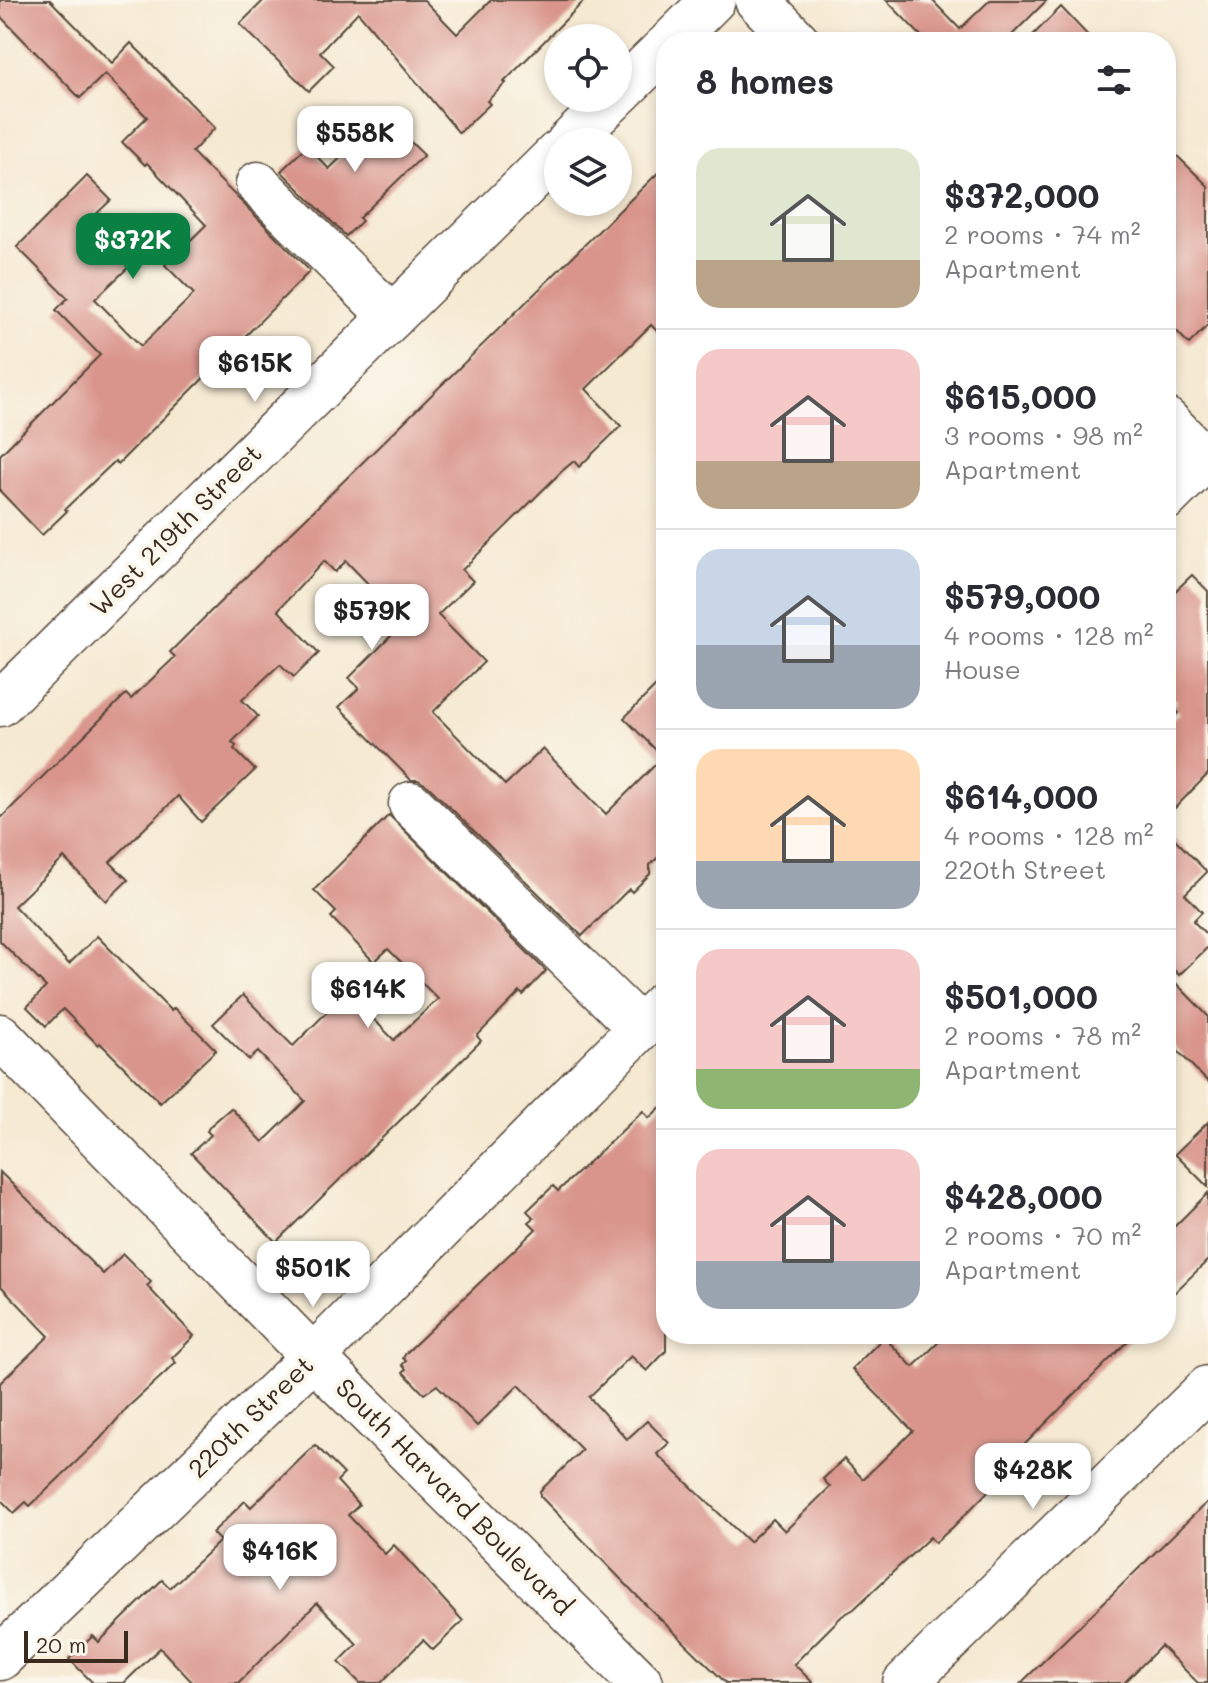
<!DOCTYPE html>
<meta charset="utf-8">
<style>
body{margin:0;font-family:Mali,sans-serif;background:#f2f2f3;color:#2b2b33;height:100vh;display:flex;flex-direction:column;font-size:30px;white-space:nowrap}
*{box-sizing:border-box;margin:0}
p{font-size:26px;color:#7c7c81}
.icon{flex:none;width:44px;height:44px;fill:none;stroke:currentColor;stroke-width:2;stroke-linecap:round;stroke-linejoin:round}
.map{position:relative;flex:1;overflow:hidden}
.sheet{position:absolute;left:656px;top:32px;width:520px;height:1312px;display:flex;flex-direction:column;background:#fff;border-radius:32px;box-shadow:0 4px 12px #0003}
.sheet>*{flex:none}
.tools{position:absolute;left:544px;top:24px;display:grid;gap:16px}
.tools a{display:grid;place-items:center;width:88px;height:88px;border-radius:50%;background:#fff;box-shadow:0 4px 12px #0003;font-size:40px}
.scale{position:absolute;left:24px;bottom:20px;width:104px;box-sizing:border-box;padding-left:8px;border:4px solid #3b2a1e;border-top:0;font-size:22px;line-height:28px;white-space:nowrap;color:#3b2a1e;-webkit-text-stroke:6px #fbf7ec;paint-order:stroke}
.price{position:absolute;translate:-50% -68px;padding:0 18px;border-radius:16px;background:#fff;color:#222;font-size:26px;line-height:52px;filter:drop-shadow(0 2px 4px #0008)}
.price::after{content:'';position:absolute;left:50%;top:48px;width:24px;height:18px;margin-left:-12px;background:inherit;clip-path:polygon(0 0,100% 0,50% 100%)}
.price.active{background:#0b8043;color:#fff}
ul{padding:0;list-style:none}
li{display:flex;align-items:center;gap:24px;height:200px;padding:0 40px}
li+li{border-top:2px solid #e1e1e2}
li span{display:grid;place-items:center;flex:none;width:224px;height:160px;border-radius:24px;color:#555}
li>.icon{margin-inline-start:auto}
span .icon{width:96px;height:96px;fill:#fffc;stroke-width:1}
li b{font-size:34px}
h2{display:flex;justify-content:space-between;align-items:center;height:96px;padding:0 40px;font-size:34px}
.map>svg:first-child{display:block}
.building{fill:#d9958c}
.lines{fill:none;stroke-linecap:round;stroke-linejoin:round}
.minor-casing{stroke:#574739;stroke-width:47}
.minor{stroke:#fff;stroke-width:44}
.labels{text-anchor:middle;stroke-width:8;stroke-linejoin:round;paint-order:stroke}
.street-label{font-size:26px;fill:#3b2a1e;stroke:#fbf7ec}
</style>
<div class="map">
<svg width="1208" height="1683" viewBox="0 0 1208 1683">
<rect width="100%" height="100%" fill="#fbf7ec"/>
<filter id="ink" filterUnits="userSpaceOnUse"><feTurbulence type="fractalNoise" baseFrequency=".0125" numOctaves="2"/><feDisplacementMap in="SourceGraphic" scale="16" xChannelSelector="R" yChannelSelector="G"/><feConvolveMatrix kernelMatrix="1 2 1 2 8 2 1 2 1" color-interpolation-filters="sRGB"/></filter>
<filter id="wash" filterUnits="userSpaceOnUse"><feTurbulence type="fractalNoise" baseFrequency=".006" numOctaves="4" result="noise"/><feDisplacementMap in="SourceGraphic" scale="32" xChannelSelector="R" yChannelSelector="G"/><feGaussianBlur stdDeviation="1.8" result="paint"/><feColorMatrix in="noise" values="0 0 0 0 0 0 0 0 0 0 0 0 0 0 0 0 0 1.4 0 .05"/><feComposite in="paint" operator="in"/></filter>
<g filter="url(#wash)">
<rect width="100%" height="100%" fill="#f5e9d2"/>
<g id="blocks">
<!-- building -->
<g class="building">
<polygon points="0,0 50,0 112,63 131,43 215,128 192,152 310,271 118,464 115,461 65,509 67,511 42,535 0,491 0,455 100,355 56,310 68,298 17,247 87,176 111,200 92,218 136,260 95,299 141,346 194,294 165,265 206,225 147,163 145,165 122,142 147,117 105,74 80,98 0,16"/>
<polygon points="264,0 424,0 457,34 491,0 585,0 504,82 506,83 487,101 490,104 459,133 358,12 320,52 334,66 309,91 240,24"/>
<polygon points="886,0 932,0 960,29 990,0 1047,0 1005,42 927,42"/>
<polygon points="1061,7 1094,42 1026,42"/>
<polygon points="384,116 424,155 359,218 362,221 346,236 281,171 307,146 329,169"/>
<polygon points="1166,145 1208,186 1208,325 1189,344 1166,320"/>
<polygon points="666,165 666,340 651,325 586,389 621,426 579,467 574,461 562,471 462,570 473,581 438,615 484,662 433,712 505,785 543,749 606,814 663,757 624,718 666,676 666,850 650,865 650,874 632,892 629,889 582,936 428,786 418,780 411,780 339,707 359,688 349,678 405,622 346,561 335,572 324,561 278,610 319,653 294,677 280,664 242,700 258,716 232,742 236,746 234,749 255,770 201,822 178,796 110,862 128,880 106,901 64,858 14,906 69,964 97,936 171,1011 174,1008 216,1050 160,1103 100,1043 98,1045 63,1009 46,1026 27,1007 46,987 0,941 0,819 126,694 131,699 175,657 170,652 209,613"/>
<polygon points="1192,575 1208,591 1208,774 1166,817 1166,726 1179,713 1172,706 1177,701 1166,689 1166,600"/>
<polygon points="389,815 546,971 523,995 520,992 477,1036 481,1041 276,1242 191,1153 211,1135 207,1131 210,1126 231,1108 263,1142 305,1101 258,1052 249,1060 213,1024 243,995 293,1046 347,992 394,1040 438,999 388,949 374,962 331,917 336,912 314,890"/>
<polygon points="1166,830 1207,872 1185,894 1202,912 1193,921 1208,936 1208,947 1179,975 1166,962"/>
<polygon points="1166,973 1208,1016 1208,1082 1166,1039"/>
<polygon points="666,1102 666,1351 647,1371 631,1356 589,1397 627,1439 647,1421 669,1443 657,1454 749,1542 773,1519 785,1531 830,1487 823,1479 844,1459 863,1479 913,1431 852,1369 884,1337 913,1367 947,1334 1135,1334 1010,1459 1015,1464 953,1527 935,1543 930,1537 854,1609 842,1616 794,1664 813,1683 726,1683 647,1606 540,1496 540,1491 582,1450 519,1385 477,1426 437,1385 424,1394 403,1372 406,1369 402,1365 406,1361 403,1358 406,1353 536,1229 529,1222 534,1218 527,1211 553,1186 558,1191 643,1111 649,1118"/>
<polygon points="1208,1122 1208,1187 1175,1154"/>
<polygon points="0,1172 103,1274 123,1254 151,1282 147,1286 194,1336 172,1358 176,1363 128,1407 100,1439 30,1506 26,1502 14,1513 0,1499 0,1383 49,1336 0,1285"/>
<polygon points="1208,1193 1208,1260 1166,1301 1166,1235"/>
<polygon points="315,1445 344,1474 337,1481 359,1505 348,1515 385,1554 394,1545 463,1621 433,1650 423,1640 381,1683 360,1683 339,1662 357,1644 317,1603 238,1683 193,1683 160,1648 124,1683 93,1683 69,1659 93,1636 99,1642 162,1580 170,1588 220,1541 212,1533 245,1501 251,1507"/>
<polygon points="1208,1501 1208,1683 1198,1683 1161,1646 1124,1683 1021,1683"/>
</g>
</g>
</g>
<g filter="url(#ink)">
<use href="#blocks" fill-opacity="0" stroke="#574739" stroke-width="2"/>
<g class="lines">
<defs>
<g id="minor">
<polyline points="757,0 798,42"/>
<polyline points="671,42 713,0"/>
<polyline points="618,94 666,47"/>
<polyline points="569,142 614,98"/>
<polyline points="258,184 392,317"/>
<polyline points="1166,420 1208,463"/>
<polyline points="1166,498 1208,456"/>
<polyline points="0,704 558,153"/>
<polyline points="411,804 640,1028"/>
<polyline points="0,1036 313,1357 641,1683"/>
<polyline points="0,1658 313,1357 666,1002"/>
<polyline points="905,1683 1208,1388"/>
</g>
</defs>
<!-- minor casing -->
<use href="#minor" class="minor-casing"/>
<!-- minor -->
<use href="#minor" class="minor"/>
</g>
</g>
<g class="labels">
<!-- street labels -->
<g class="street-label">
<text transform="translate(176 530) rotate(-45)" y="9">West 219th Street</text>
<text transform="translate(251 1417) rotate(-44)" y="9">220th Street</text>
<text transform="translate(454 1497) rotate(45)" y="9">South Harvard Boulevard</text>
</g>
</g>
</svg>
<div class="tools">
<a><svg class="icon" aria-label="locate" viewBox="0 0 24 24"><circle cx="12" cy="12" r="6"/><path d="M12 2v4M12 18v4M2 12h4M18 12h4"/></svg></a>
<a><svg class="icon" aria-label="layers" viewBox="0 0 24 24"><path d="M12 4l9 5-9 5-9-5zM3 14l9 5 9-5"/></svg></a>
</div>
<div class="scale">20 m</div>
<b class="price" style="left:355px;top:174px">$558K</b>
<b class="price active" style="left:133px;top:281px">$372K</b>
<b class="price" style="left:255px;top:404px">$615K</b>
<b class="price" style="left:372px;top:652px">$579K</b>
<b class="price" style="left:368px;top:1030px">$614K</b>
<b class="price" style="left:313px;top:1309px">$501K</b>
<b class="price" style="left:1033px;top:1511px">$428K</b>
<b class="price" style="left:280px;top:1592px">$416K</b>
<section class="sheet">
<h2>8 homes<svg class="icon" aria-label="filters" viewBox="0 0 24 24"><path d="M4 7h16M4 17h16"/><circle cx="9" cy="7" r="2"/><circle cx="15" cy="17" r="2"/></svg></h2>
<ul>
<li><span style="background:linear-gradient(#dfe7d0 70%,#b9a48a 0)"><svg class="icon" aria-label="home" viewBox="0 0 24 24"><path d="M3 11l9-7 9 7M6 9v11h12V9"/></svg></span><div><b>$372,000</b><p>2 rooms · 74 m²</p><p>Apartment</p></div></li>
<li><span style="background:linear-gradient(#f6c9c9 70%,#b9a48a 0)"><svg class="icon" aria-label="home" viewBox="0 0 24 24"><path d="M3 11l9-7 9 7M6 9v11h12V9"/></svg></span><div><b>$615,000</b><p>3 rooms · 98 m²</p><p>Apartment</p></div></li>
<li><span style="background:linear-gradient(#c9d6e8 60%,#9aa5b1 0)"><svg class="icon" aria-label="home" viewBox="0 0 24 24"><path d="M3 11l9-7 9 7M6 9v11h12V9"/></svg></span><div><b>$579,000</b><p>4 rooms · 128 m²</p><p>House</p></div></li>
<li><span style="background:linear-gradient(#ffd9b3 70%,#9aa5b1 0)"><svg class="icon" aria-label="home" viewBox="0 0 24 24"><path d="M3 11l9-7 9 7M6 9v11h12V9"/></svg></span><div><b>$614,000</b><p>4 rooms · 128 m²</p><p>220th Street</p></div></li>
<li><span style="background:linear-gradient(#f6c9c9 75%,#8fb573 0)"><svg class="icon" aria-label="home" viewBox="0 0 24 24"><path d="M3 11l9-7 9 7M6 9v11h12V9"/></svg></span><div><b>$501,000</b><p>2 rooms · 78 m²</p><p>Apartment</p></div></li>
<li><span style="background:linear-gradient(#f6c9c9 70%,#9aa5b1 0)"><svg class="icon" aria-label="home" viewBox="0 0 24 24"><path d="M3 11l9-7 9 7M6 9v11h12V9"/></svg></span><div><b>$428,000</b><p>2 rooms · 70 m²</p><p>Apartment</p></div></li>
</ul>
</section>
</div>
